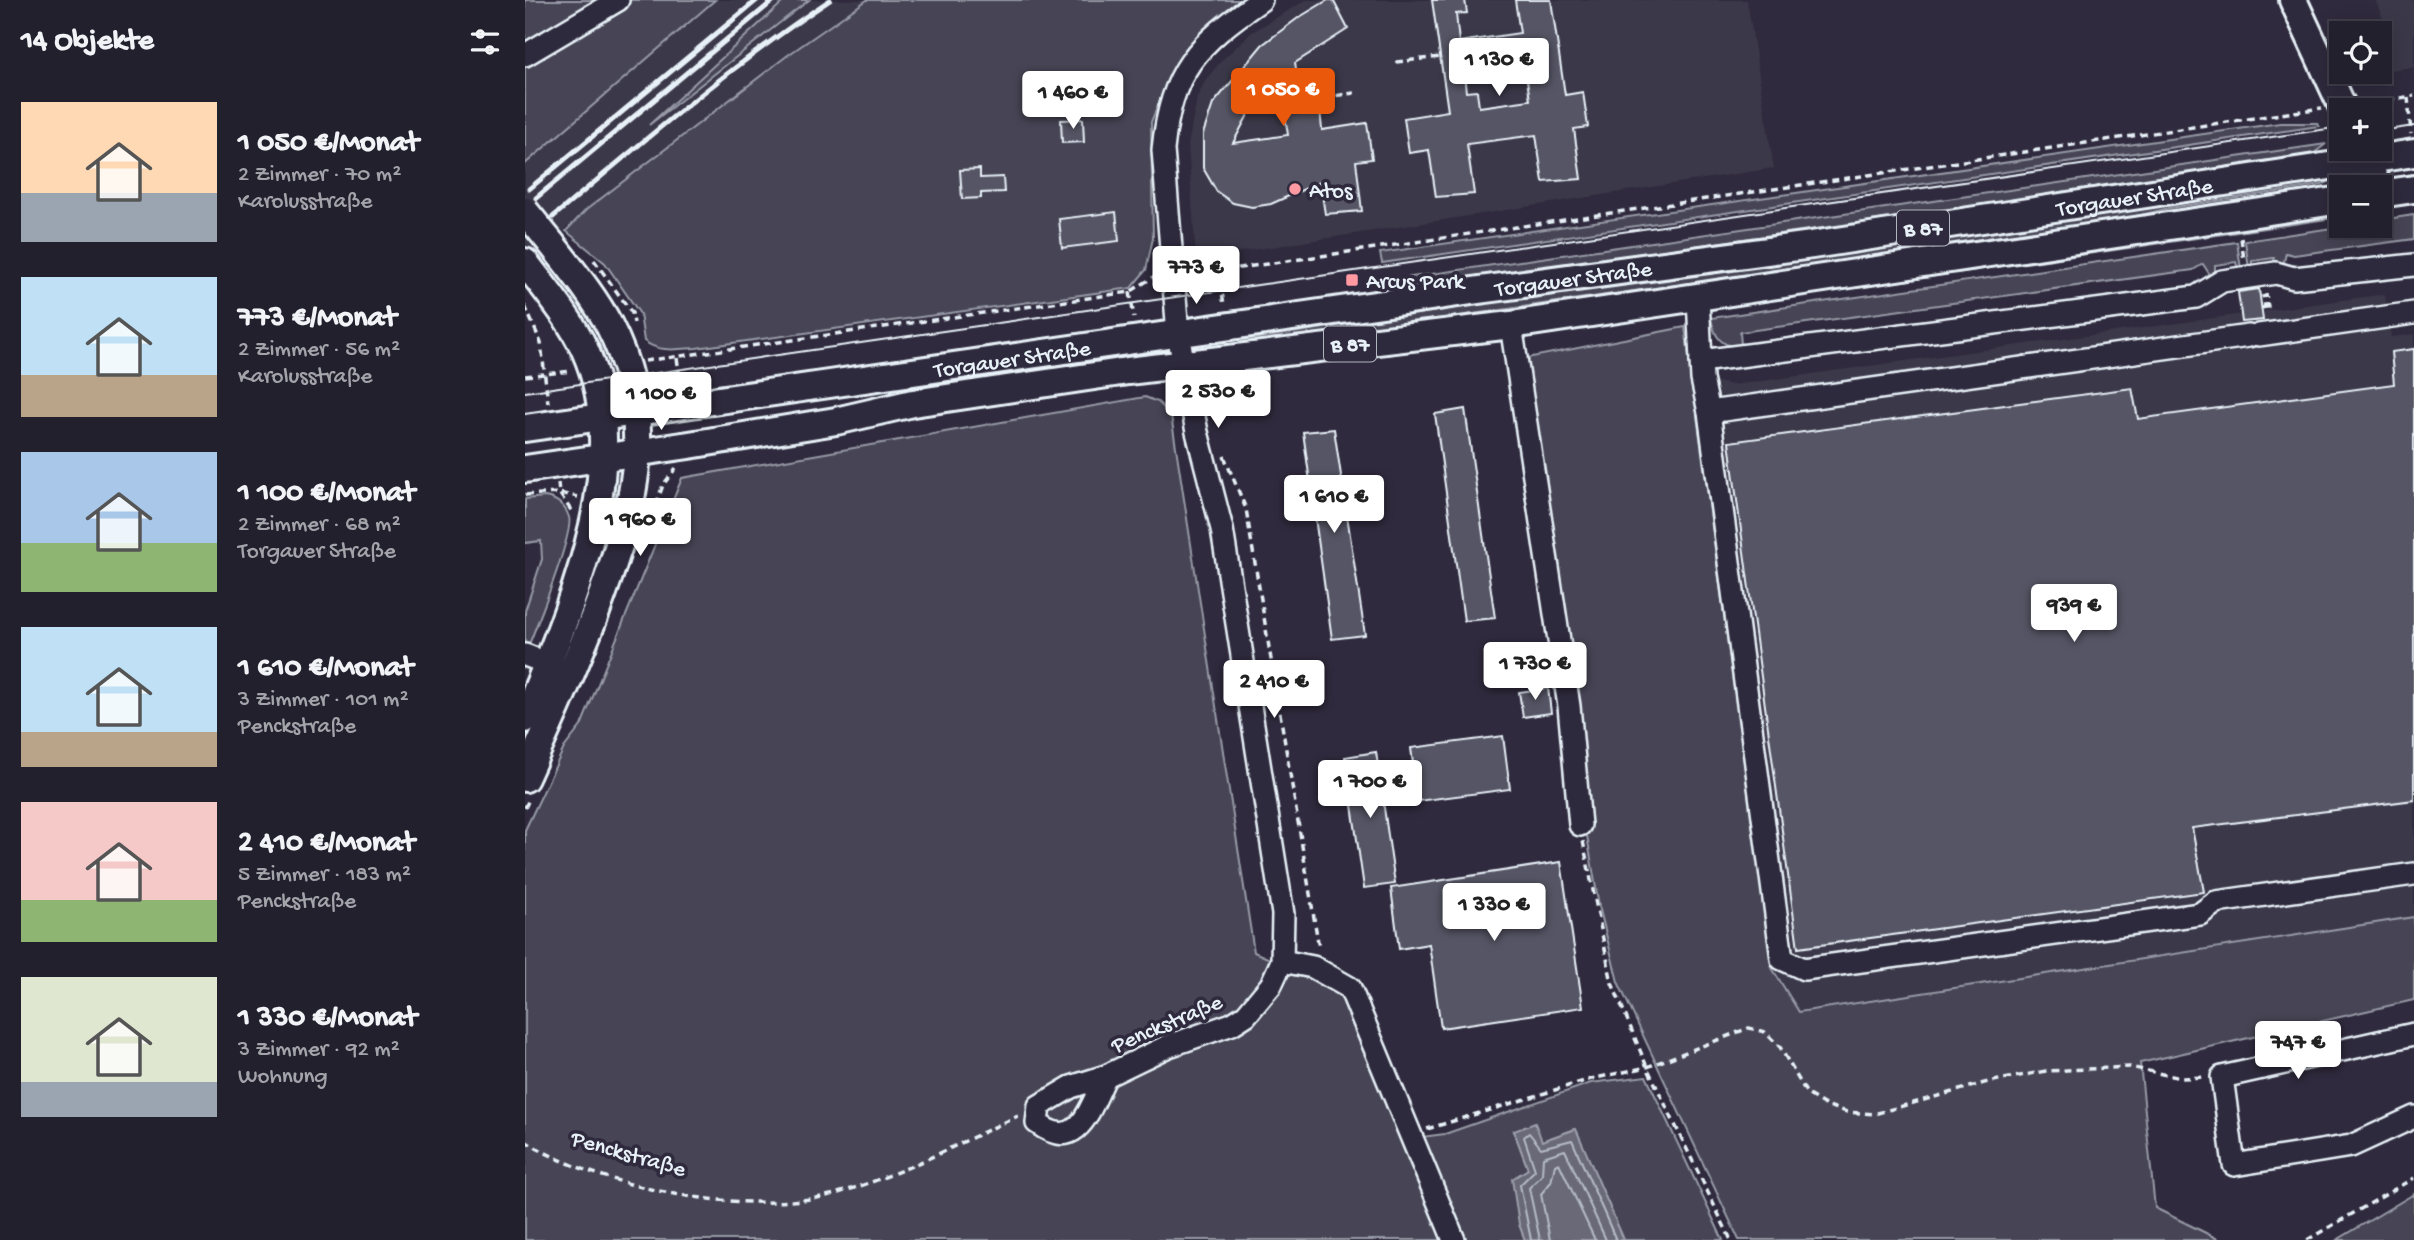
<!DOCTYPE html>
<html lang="de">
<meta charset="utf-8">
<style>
body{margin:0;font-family:"Gochi Hand",sans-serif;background:#2b2836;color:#f1f3f6;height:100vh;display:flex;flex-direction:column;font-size:26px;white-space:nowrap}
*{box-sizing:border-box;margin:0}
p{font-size:23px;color:#a3a3aa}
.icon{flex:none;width:38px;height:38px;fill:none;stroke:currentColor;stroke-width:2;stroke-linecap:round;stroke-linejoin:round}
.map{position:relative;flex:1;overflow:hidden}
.panel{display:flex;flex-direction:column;background:#23202e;width:525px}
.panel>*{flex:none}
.controls{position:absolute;left:1804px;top:21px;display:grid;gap:14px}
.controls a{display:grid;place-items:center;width:63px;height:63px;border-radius:0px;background:#23202e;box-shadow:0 4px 18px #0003,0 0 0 2px #403e4a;font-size:35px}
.price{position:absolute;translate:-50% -60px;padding:0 16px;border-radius:7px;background:#fff;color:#222;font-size:23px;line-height:46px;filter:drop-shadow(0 2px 4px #0008)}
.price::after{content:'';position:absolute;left:50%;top:42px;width:21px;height:16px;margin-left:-10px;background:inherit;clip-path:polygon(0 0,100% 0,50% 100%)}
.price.selected{background:#ea580c;color:#fff}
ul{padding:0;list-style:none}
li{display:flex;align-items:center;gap:21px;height:175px;padding:0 21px}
li span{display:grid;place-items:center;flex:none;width:196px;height:140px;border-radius:0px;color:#555}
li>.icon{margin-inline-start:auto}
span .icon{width:84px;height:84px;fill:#fffc;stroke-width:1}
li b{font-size:30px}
h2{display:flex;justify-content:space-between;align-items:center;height:84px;padding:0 21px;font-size:30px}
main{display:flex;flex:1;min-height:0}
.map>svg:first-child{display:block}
.built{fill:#3b3749}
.green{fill:#464455;stroke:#979aa6;stroke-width:2}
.water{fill:#696978;stroke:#9c9fab;stroke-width:2}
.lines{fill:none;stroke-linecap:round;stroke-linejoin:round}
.shore{stroke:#b5bbc5;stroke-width:2}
.building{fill:#575565;stroke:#e8f1f8;stroke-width:2;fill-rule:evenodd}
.minor-casing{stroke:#e8f1f8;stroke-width:26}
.major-casing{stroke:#e8f1f8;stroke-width:32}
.path{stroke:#e8f1f8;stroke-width:3.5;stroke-dasharray:7 5;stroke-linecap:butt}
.minor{stroke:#2f2a3d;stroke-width:21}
.major{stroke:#2f2a3d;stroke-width:26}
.tram{stroke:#e8f1f8;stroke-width:2}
.rail{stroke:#e8f1f8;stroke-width:5}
.major-bridge-casing{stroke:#e8f1f8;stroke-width:32;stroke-linecap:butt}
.major-bridge{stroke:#2f2a3d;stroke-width:26}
.poi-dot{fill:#ff9aa2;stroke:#2f2a3d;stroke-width:2.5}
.labels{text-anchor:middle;stroke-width:7;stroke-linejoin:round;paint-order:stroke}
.shield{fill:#2f2a3d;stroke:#b0b5c0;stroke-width:2}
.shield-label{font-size:21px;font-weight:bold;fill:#e8f1f8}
.poi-label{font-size:23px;fill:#e8f1f8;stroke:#2f2a3d;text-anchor:start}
.street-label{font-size:23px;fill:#e8f1f8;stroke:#2f2a3d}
</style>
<main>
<section class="panel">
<h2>14 Objekte<svg class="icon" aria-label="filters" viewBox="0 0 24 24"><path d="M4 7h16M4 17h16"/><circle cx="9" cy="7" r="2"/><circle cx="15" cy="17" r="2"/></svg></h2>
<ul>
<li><span style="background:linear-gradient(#ffd9b3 65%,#9aa5b1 0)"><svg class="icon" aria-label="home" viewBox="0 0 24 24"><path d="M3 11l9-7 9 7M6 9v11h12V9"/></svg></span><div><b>1 050 €/Monat</b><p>2 Zimmer · 70 m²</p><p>Karolusstraße</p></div></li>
<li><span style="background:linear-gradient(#bfe0f5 70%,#b9a48a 0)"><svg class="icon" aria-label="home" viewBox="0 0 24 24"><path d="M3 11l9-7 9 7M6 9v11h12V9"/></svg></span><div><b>773 €/Monat</b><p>2 Zimmer · 56 m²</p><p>Karolusstraße</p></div></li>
<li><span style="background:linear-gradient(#a9c7e8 65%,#8fb573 0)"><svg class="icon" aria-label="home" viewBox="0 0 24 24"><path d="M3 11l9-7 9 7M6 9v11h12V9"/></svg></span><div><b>1 100 €/Monat</b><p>2 Zimmer · 68 m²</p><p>Torgauer Straße</p></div></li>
<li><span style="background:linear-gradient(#bfe0f5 75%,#b9a48a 0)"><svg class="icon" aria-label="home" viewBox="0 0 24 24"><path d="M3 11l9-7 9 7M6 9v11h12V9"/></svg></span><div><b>1 610 €/Monat</b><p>3 Zimmer · 101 m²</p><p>Penckstraße</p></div></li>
<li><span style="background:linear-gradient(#f6c9c9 70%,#8fb573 0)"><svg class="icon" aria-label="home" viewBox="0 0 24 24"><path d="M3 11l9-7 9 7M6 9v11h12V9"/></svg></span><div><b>2 410 €/Monat</b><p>5 Zimmer · 183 m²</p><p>Penckstraße</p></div></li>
<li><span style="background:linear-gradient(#dfe7d0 75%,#9aa5b1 0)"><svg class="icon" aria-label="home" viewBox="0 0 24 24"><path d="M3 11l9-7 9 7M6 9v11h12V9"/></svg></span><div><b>1 330 €/Monat</b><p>3 Zimmer · 92 m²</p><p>Wohnung</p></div></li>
</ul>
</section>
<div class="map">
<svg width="1889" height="1240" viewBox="0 0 1889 1240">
<rect width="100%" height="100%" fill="#2f2a3d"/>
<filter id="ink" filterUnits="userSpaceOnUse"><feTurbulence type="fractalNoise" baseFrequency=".0143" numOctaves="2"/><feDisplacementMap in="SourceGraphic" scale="14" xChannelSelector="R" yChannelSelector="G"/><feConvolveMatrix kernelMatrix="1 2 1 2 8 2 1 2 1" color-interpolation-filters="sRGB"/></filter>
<g filter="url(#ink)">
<!-- built -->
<g class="built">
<polygon points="190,0 261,0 135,116 284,0 342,0 263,55 0,260 0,164"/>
<polygon points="781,0 1222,0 1249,168 671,259 663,145 672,97 681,79 697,60 727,32"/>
<polygon points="1850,0 1889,0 1889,67 1857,71 1855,33 1862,28"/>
<polygon points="1860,294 1866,337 1889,334 1889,917 1274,1012 1247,969 1167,381 1177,379 1208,385"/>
</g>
<!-- green -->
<g class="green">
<polygon points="0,0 82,0 0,48"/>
<polygon points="100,0 190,0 0,164 0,61"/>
<polygon points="261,0 284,0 124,125 259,1"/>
<path d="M342,0H720L677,37L644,78L626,122L628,238L621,270L606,288L171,348C153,349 134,353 119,341L115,314L80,263L41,231L61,210L263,55Z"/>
<polygon points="1755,123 1793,123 1794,126 857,263 855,253"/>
<polygon points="1801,144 1785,156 1769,161 880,287 879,278"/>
<polygon points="1814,177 1797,185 1645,208 1568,226 715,347 714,341 919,310 980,295"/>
<polygon points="1816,209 1816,217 1192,308 1199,299"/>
<polygon points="1889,215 1889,239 1769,255 1761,253 1758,266 1750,265 1749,258 1727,261 1727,268 1724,269 1720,241 1821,226 1855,226 1855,220"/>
<path d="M1712,242L1716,269L1713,270L1711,262L1690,265V273L1685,275L1678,264L1668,270L1215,332L1216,345C1196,349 1189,335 1186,318Z"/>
<polygon points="1160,327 1247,968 1274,1012 1889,917 1889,1000 1615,1063 1630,1208 1695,1240 1214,1240 1093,982 1074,906 1060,824 1036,588 1002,358"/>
<polygon points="620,397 633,402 646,415 729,952 822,993 923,1240 0,1240 0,830 39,748 56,726 157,478"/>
<path d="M20,497C31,499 40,505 44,517C49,533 11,627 3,647H0V611L17,559L16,541L0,543V499Z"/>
<polygon points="1121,1076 1198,1240 1099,1240 1050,1129 1017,1141 989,1131 1003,1169 994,1224 1000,1240 937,1240 896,1137 920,1134 1066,1083"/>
<polygon points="1889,1194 1889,1240 1812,1240"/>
</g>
<!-- water -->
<polygon class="water" points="1010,1123 1017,1141 1051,1129 1099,1240 1000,1240 994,1224 987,1179 1003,1169 989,1131"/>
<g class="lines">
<!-- shore -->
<g class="shore">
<polyline points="1006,1240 995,1185 1010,1170 999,1137 1004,1133 1016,1148 1047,1140 1091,1240"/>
<polyline points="1015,1240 1004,1188 1017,1175 1018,1157 1040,1150 1081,1240"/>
<polyline points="1025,1240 1016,1194 1026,1182 1030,1165 1034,1163 1070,1240"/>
</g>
</g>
<!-- building -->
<g class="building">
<path d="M803,0H808L823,29L770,63L778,112L795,109L797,130L842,123L847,159L831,161L837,211L800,214L795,182L746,204L727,207L708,203L692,192L678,168V134L688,104L737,45L773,18ZM754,76L763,135L708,143L725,111Z"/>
<path d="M907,0H940L942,13L931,14L934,42L995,33L990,0H1026L1040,95L1058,92L1063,127L1049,129L1056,179L1018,182L1011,135L942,144L949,194L911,197L904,150L884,153L879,118L923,111ZM998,54L1005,100L954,107L952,91L941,92L938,64Z"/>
<polygon points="558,119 559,142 537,143 536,120"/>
<polygon points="455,169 455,178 478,177 479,192 456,193 456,198 437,199 435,170"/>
<polygon points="591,212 594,241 537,248 534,219"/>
<polygon points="1734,289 1738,320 1717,322 1713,292"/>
<polygon points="1889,349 1889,800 1667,828 1679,892 1273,948 1204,442 1607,388 1613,419 1869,384 1866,352"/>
<polygon points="940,409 970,618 939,621 910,414"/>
<polygon points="809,429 840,635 807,639 778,432"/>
<polygon points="1023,688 1026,713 998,717 994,692"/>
<polygon points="978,736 985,789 893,801 886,748"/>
<polygon points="851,752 870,884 839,888 820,757"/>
<polygon points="1036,862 1058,1007 916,1028 904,944 874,949 866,888"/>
</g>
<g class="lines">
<defs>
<g id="minor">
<polyline points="0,55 93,0"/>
<polyline points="1173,297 1176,361 1671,297 1697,281 1751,273 1769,278 1889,265"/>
<polyline points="986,325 1044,706 1055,825"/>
<polyline points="1734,335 1889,313"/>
<polyline points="1176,361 1177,379 1184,412 1724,336"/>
<polyline points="1184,412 1257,959 1279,969 1675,914 1691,902 1889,874"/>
<polyline points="0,655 37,669"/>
<polyline points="757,961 788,967 825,988 929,1240"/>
<polyline points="1889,1034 1697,1077 1709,1165 1826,1146 1889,1117"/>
<path d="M581,1076C565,1107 554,1155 512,1123L514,1106L546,1087L581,1076L641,1047L707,1024L721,1015L746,985L757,961L758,914L697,529L672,432L653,334L638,150C646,70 672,44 736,0"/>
</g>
<g id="major">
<polyline points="1768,0 1819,110"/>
<polyline points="1836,149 1853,187"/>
<polyline points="1855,194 1889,189"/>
<path d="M0,262C21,290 45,318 60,350C111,464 43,612 0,719"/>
<path id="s1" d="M0,428L954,290L1287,245L1889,153"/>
<polyline points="0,469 164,445 311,421 388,403 603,371 986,325 1816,200"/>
<path d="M0,778C25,723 49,668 71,612C107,514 136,426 84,325C68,295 46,269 26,243"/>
</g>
</defs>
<!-- minor casing -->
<use href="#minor" class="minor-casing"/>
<!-- major casing -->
<use href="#major" class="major-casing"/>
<!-- path -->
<g class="path">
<polyline points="871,62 915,57"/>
<polyline points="1883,97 1886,134"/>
<polyline points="776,101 829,93"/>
<polyline points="1839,103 1889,96"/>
<polyline points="1716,238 1719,260"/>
<polyline points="69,260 107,313 109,323"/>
<polyline points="665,271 694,271 1797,108"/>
<polyline points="694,271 699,305"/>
<polyline points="605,292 609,318"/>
<polyline points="0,306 16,343 23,403"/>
<polyline points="1740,307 1743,307 1741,294"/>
<polyline points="1737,308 1740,307 1738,295"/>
<polyline points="152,358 156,385"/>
<polyline points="120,361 605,292 630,276"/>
<polyline points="0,376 47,371"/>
<polyline points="686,398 695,382"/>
<polyline points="699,456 721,509 794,948"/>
<polyline points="33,483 34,493 48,513"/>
<polyline points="0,495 34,493 53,497"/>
<polyline points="123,527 138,485 151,468"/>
<polyline points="0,808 4,799"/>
<polyline points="1058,841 1087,983 1122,1067 1206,1240"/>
<polyline points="902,1129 1066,1079 1122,1067 1224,1028 1240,1032 1255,1047 1282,1094 1300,1105 1322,1112 1349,1114 1463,1082 1521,1071 1605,1067 1656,1078 1680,1077"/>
<path d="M0,1141C75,1189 227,1218 313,1193C376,1175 434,1143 493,1116"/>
<polyline points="1782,1240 1889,1178"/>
</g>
<!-- minor -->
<use href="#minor" class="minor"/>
<!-- major -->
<use href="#major" class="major"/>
<!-- tram -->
<g class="tram">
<polyline points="1855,131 1889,126"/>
<polyline points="0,392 1816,127"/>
</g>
<!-- rail -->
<g class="rail">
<polyline points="4,189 232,0"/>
<polyline points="11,198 249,0"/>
<path d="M28,217C117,142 207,65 305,0"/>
</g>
<defs>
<polyline id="major-bridge" points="0,211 26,243"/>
</defs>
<!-- major-bridge casing -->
<use href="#major-bridge" class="major-bridge-casing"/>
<!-- major-bridge -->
<use href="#major-bridge" class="major-bridge"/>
</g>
</g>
<!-- markers -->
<g class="poi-dot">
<circle cx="770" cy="189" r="7"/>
<rect x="820" y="273" width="14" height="14" rx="3.5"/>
</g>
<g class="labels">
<!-- shield labels -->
<g class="shield">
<rect x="1372" y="210.5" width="52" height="35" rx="5"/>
<rect x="799" y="326.5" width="52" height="35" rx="5"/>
</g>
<g class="shield-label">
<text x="1398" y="235">B 87</text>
<text x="825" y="351">B 87</text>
</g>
<!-- poi labels -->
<g class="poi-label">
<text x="784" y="197">Atos</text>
<text x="841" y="288">Arcus Park</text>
</g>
<!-- street labels -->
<g class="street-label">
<text dy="8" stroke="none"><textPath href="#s1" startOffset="1626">Torgauer Straße</textPath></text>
<text dy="8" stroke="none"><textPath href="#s1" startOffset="1059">Torgauer Straße</textPath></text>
<text dy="8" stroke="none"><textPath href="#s1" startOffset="492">Torgauer Straße</textPath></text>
<text transform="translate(641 1022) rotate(-23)" y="8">Penckstraße</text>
<text transform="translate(104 1152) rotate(16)" y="8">Penckstraße</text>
</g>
</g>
</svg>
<div class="controls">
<a><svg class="icon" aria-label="locate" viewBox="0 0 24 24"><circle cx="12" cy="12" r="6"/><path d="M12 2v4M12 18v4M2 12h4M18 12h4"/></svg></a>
<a>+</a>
<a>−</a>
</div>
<b class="price" style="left:974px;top:98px">1 130 €</b>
<b class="price selected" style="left:758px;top:128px">1 050 €</b>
<b class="price" style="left:548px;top:131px">1 460 €</b>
<b class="price" style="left:671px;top:306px">773 €</b>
<b class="price" style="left:693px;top:430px">2 530 €</b>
<b class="price" style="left:136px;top:432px">1 100 €</b>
<b class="price" style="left:809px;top:535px">1 610 €</b>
<b class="price" style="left:115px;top:558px">1 960 €</b>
<b class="price" style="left:1549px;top:644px">939 €</b>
<b class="price" style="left:1010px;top:702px">1 730 €</b>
<b class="price" style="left:749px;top:720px">2 410 €</b>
<b class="price" style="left:845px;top:820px">1 700 €</b>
<b class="price" style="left:969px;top:943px">1 330 €</b>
<b class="price" style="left:1773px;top:1081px">747 €</b>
</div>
</main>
